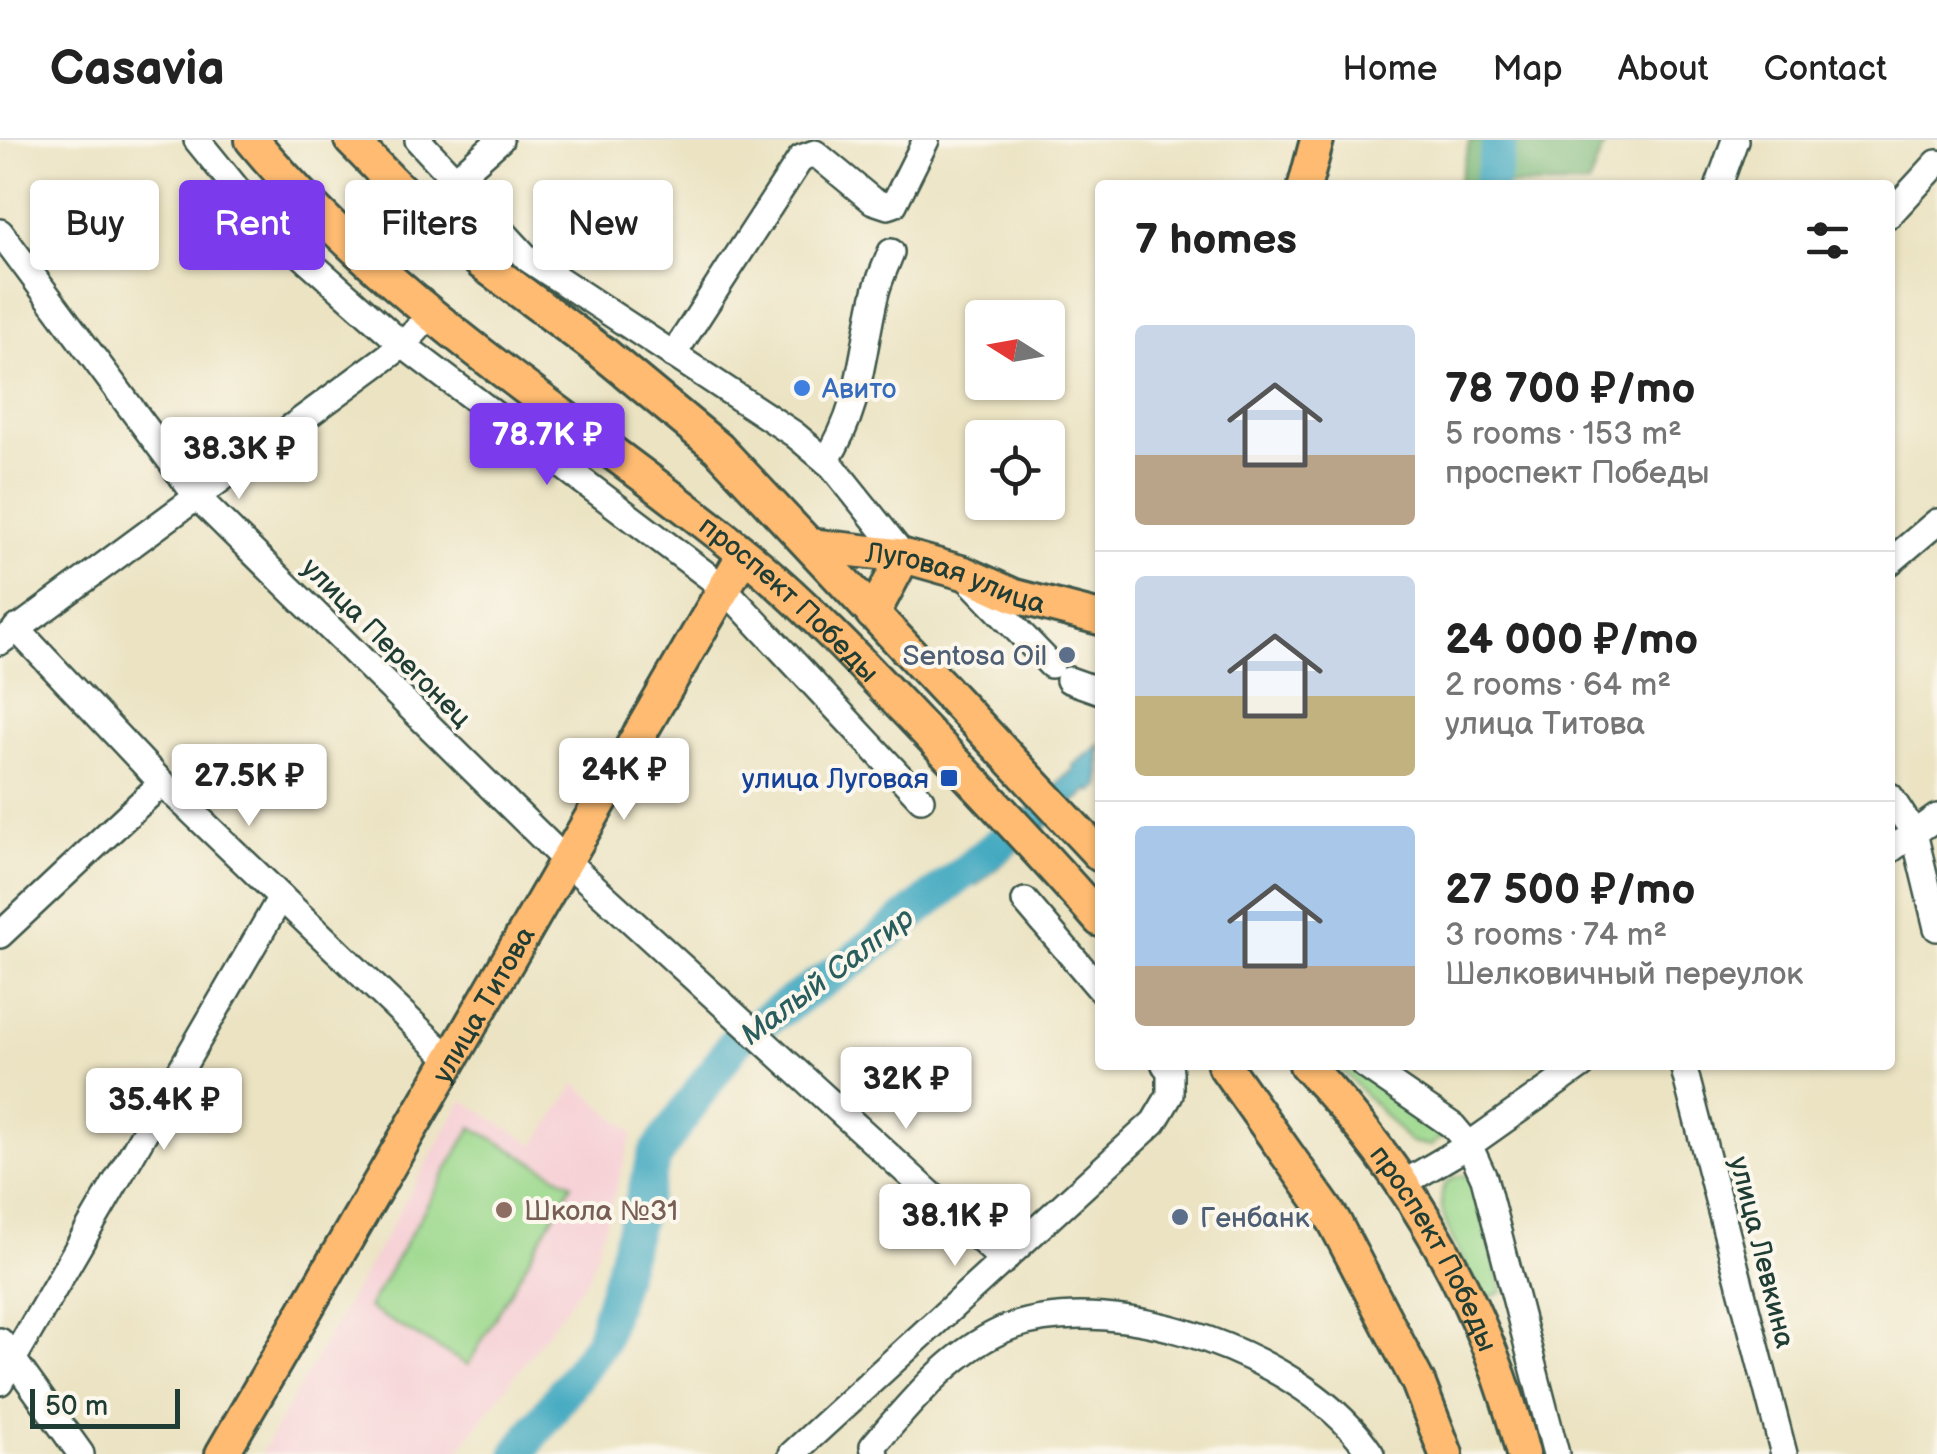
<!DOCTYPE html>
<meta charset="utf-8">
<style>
body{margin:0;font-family:"Balsamiq Sans",sans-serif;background:#f2f2f2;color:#222;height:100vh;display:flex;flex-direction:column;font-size:38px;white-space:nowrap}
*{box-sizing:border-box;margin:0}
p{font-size:32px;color:#767676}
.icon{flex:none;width:55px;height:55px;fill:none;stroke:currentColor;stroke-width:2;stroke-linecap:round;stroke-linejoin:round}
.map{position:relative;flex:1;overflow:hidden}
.panel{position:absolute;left:1095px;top:40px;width:800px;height:890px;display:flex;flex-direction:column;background:#fff;border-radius:10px;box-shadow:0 2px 8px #0004}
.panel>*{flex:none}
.banner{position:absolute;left:30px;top:40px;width:915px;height:90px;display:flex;gap:20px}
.needle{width:65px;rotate:281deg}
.tools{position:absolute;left:965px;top:160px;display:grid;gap:20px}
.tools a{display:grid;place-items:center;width:100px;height:100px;border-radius:10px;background:#fff;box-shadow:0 2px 8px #0004;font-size:50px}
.scale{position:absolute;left:30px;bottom:25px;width:150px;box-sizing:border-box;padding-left:10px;border:5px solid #1f3d34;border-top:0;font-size:28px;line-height:35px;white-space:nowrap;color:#1f3d34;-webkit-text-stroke:8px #fbf7ec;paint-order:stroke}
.price{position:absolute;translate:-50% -85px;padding:0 22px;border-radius:10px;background:#fff;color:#222;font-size:32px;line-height:65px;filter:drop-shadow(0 2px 5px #0008)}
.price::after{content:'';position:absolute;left:50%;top:60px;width:30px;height:22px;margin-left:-15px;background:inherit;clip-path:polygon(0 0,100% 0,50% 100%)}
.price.active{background:#7c3aed;color:#fff}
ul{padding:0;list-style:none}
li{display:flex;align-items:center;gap:30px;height:250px;padding:0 40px}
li+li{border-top:2px solid #e0e0e0}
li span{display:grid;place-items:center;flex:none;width:280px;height:200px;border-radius:10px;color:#555}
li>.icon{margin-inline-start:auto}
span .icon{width:120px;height:120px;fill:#fffc;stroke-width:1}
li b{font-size:42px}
h2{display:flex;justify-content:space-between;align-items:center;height:120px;padding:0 40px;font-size:42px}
.chip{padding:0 35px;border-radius:10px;background:#fff;box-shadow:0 2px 8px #0004;font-size:35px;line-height:90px}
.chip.active{background:#7c3aed;color:#fff}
header{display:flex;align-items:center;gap:60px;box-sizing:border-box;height:140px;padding:0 50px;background:#fff;border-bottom:2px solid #e0e0e0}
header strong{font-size:48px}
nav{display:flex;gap:55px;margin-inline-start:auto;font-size:35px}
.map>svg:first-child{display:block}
.built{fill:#f6cfd5}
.green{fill:#9bd88c;stroke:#5d8a60;stroke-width:2.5}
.forest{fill:#7cb878;stroke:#4e7a56;stroke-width:2.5}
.water{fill:#3fa8c0;stroke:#2f727a;stroke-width:2.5}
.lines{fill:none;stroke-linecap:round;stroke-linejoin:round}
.river{stroke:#3fa8c0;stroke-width:35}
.minor-casing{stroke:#3e5649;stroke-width:30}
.major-casing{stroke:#3e5649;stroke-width:38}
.minor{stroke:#fff;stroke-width:25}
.major{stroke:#febb71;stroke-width:32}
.shop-dot{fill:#3f7fe0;stroke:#fbf7ec;stroke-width:4}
.service-dot{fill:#5c6f8a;stroke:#fbf7ec;stroke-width:4}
.transit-dot{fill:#1a4fb4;stroke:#fbf7ec;stroke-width:4}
.education-dot{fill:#8d6e63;stroke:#fbf7ec;stroke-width:4}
.labels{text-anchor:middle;stroke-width:8;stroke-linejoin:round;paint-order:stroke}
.shop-label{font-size:28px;fill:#366cbe;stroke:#fbf7ec;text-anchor:start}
.street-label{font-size:28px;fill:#1f3d34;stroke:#fbf7ec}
.service-label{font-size:28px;fill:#4e5e75;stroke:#fbf7ec;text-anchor:end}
.transit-label{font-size:28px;fill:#164399;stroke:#fbf7ec;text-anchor:end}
.education-label{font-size:28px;fill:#785e54;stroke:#fbf7ec;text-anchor:start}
.water-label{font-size:30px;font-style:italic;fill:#295d5e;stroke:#fbf7ec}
</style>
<header>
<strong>Casavia</strong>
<nav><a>Home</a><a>Map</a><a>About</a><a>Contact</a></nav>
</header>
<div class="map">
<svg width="1937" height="1314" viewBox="0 0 1937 1314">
<rect width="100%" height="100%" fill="#fbf7ec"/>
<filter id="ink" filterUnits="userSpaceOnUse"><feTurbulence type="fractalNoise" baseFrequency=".01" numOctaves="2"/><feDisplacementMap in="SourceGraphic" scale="20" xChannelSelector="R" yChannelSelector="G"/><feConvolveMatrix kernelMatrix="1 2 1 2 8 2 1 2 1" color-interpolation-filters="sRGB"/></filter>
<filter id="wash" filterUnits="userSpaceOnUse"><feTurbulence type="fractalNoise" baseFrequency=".0048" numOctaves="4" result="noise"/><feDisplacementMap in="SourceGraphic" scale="40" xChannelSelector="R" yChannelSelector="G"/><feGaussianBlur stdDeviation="2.25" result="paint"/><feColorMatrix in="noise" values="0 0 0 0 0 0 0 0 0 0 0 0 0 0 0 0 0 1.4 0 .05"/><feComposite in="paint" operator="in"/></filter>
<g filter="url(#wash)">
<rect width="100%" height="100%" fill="#ebe3c2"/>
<!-- built -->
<polygon class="built" points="576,944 633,993 589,1136 456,1314 261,1314 463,960 535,1005"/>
<!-- green -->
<g class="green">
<polygon points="1337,925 1357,925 1446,993 1431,1006 1410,1002"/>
<polygon points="472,987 572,1044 468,1225 368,1168"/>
<path d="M1465,1035L1473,1038L1503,1152L1485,1159C1473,1136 1407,1041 1465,1035Z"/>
</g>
<!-- forest -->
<polygon class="forest" points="1470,0 1606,0 1588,45 1458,45"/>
<!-- water -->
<polygon class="water" points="1100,605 1100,646 1093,652 1090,649 976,746 960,728 1074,629 1073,625"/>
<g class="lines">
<!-- river -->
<g class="river">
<polyline points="1491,45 1500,0"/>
<polyline points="518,1314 601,1202 655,1015 737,899 854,820 1002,702"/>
</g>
</g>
</g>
<g filter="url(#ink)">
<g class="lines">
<defs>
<g id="minor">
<polyline points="197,0 262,80 403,205 724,448 921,659"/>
<polyline points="418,0 528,119 794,294 832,326 904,416"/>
<polyline points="456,39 500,0"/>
<polyline points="1719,45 1735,0"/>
<polyline points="1890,74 1937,23"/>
<polyline points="0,92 198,358 566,721 1004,1121"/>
<polyline points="673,215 801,18 815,13 873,61 888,66 894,64 926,0"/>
<path d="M826,321C861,267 861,217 875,156C878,141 886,126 891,112"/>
<polyline points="1890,422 1937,382"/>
<polyline points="968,439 1051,525"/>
<polyline points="16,488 162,643 451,920"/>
<polyline points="0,502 403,205 431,174"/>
<polyline points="1069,540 1100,551"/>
<polyline points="1890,656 1914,693 1937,788"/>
<polyline points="1890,710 1937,677"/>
<polyline points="1025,761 1100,849"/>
<polyline points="0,795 162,643"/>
<polyline points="1364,925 1453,986 1469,1005 1484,1038 1556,1314"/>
<polyline points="1683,925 1784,1314"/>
<polyline points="1404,1043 1469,1005 1582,925"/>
<polyline points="0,1201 81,1314"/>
<polyline points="0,1242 281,757"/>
<polyline points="792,1314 1154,982 1170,955 1170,931 1165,925"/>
<path d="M875,1314L873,1306C911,1262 954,1208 1010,1187C1119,1148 1309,1218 1371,1314"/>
</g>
<g id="major">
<path id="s1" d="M252,0C392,169 580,280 748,417C808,467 861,523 915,580C978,646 1040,711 1100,780"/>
<polyline points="351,0 395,45 483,124 602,212 718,308 1100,715"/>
<polyline points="1305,45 1317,0"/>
<path id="s2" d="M810,405L904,416L964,433L1015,456L1100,478"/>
<polyline points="873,474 904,416"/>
<polyline points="1224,925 1334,1081 1418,1242 1446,1314"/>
<path id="s3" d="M1306,925C1411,1034 1486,1167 1523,1314"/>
<path id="s4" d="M222,1314L744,414"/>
</g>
</defs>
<!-- minor casing -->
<use href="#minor" class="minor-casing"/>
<!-- major casing -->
<use href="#major" class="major-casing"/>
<!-- minor -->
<use href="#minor" class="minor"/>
<!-- major -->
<use href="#major" class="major"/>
</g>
</g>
<!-- markers -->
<circle class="shop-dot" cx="802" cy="248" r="10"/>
<g class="service-dot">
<circle cx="1067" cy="515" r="10"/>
<circle cx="1180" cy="1077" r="10"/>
</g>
<rect class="transit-dot" x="939" y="628" width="20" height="20" rx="5"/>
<circle class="education-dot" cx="504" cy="1070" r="10"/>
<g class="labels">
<!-- shop labels -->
<g class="shop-label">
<text x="822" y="258">Авито</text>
</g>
<!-- street labels -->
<g class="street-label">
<text dy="10" stroke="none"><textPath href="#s2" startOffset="150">Луговая улица</textPath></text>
<text dy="10" stroke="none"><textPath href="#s1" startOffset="708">проспект Победы</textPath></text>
<text transform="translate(387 502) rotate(45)" y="10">улица Перегонец</text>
<text dy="10" stroke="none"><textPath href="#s4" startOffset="520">улица Титова</textPath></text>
<text dy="10" stroke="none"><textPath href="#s3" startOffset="225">проспект Победы</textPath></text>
<text transform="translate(1763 1112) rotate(76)" y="10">улица Левкина</text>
</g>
<!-- service labels -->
<g class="service-label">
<text x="1047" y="525">Sentosa Oil</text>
<text x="1200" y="1087" text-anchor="start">Генбанк</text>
</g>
<!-- transit labels -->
<g class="transit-label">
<text x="929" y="648">улица Луговая</text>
</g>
<!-- education labels -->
<g class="education-label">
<text x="524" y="1080">Школа №31</text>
</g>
<!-- water labels -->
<g class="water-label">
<text transform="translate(827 836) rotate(-37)" y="10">Малый Салгир</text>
</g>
</g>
</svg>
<div class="tools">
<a><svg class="needle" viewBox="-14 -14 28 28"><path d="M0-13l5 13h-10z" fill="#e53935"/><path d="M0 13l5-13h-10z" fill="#767676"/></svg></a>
<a><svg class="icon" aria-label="locate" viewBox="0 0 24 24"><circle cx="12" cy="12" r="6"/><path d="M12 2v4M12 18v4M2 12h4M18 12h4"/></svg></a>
</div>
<div class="scale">50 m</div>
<b class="price active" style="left:547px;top:348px">78.7K ₽</b>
<b class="price" style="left:239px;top:362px">38.3K ₽</b>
<b class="price" style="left:624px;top:683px">24K ₽</b>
<b class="price" style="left:249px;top:689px">27.5K ₽</b>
<b class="price" style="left:906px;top:992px">32K ₽</b>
<b class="price" style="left:164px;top:1013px">35.4K ₽</b>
<b class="price" style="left:955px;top:1129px">38.1K ₽</b>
<div class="banner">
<a class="chip">Buy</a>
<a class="chip active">Rent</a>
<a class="chip">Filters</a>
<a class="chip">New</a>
</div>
<section class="panel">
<h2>7 homes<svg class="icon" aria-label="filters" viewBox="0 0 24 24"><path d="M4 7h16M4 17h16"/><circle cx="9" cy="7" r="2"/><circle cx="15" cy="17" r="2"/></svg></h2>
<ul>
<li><span style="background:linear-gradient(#c9d6e8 65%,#b9a48a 0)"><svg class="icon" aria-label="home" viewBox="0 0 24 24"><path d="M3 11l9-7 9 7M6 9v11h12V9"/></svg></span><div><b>78 700 ₽/mo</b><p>5 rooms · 153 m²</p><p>проспект Победы</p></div></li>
<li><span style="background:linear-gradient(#c9d6e8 60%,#c2b280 0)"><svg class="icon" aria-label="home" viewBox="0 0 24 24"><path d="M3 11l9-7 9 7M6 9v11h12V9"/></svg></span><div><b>24 000 ₽/mo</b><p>2 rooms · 64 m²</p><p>улица Титова</p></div></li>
<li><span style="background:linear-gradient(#a9c7e8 70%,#b9a48a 0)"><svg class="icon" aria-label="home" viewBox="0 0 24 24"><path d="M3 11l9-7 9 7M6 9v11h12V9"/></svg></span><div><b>27 500 ₽/mo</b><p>3 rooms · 74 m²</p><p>Шелковичный переулок</p></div></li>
</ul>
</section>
</div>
